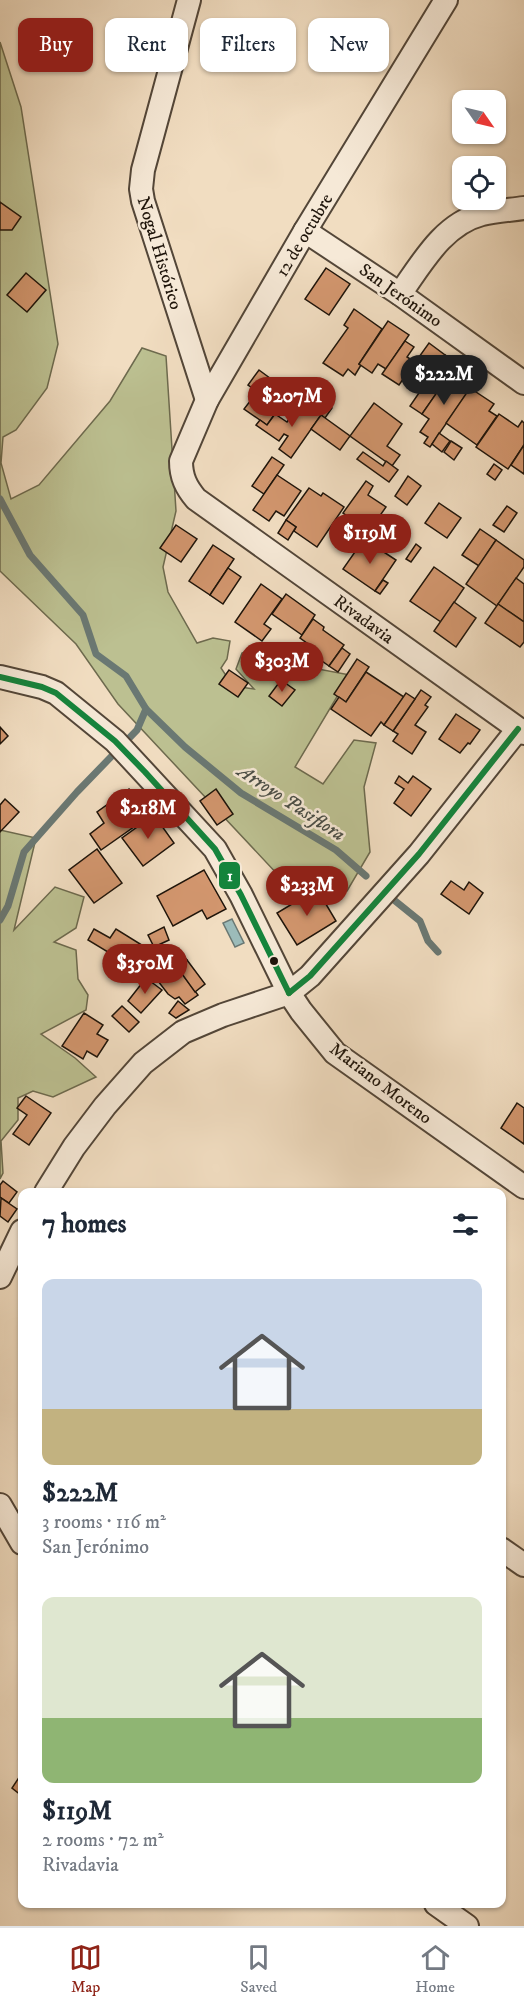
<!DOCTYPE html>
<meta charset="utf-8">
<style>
body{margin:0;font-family:"IM FELL DW Pica",serif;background:#f2f2f3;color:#1f2937;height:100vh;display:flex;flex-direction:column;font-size:22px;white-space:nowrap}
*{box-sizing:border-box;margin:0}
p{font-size:20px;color:#747a83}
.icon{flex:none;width:33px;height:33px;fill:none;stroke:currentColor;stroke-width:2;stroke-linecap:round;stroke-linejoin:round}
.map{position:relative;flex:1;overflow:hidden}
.panel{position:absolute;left:18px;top:1188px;width:488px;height:720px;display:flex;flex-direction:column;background:#fff;border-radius:12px;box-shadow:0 2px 4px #0004}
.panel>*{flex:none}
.guide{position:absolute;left:18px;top:18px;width:489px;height:54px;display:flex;gap:12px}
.needle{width:39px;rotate:124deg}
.fabs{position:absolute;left:452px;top:90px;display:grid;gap:12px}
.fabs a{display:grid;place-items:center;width:54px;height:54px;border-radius:12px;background:#fff;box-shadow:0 2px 4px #0004;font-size:30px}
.price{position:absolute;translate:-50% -51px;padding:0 14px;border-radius:21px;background:#8f2418;color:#fff;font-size:20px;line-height:39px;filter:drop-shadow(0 2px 3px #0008)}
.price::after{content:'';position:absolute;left:50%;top:36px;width:18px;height:14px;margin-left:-9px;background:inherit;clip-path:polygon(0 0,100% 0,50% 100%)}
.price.selected{background:#222;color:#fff}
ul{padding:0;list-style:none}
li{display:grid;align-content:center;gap:12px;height:318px;padding:0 24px}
li span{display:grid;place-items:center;height:186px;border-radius:12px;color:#555}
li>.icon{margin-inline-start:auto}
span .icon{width:108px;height:108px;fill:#fffc;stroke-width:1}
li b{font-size:26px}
h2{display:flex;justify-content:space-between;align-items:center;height:72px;padding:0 24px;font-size:26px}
.chip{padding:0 21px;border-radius:12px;background:#fff;box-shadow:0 2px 4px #0004;font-size:21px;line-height:54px}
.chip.selected{background:#8f2418;color:#fff}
.tabs{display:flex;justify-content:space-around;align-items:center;height:84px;border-top:2px solid #e0e1e3;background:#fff;font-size:16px;color:#747a83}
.tabs a{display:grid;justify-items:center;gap:3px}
.tabs .selected{color:#8f2418}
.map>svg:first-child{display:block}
.green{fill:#bcc091;stroke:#6d6a4e;stroke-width:1.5}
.water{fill:#9cbbb9;stroke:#6a7873;stroke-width:1.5}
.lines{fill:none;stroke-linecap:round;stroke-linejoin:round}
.stream{stroke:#6a7873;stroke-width:7}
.building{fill:#d2966e;stroke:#1e140a;stroke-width:1.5}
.minor-casing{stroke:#534638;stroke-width:26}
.minor{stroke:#f6e9d7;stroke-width:22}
.bus-1-casing{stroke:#f6e9d7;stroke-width:10}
.bus-1{stroke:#14843c;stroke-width:6}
.bus-dot{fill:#1e140a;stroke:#f6e9d7;stroke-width:2}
.labels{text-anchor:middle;stroke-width:5;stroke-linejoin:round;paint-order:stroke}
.street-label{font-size:18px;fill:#1e140a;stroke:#f6e9d7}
.water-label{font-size:20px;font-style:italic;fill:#4a4e47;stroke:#f6e9d7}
.line-badge{stroke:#f6e9d7;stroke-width:2}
.badge-label{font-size:16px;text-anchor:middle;font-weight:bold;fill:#fff}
</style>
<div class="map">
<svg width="524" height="1926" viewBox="0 0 524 1926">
<rect width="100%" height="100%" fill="#f1ddc1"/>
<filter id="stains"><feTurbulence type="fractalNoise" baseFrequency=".00333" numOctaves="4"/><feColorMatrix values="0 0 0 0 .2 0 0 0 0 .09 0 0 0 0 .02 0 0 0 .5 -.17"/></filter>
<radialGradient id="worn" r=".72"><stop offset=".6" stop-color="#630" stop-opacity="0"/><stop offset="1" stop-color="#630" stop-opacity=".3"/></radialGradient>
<!-- green -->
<g class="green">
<polygon points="0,42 21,107 58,344 47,388 16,430 3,437 1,463 11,499 39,485 110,401 142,348 166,356 176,511 163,567 168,592 197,643 213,638 230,641 227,659 221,668 233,686 254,689 236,669 242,653 257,647 268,652 275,666 271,679 297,665 350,675 295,767 323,784 354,740 376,743 364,787 370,852 347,891 294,892 118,704 76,644 0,571"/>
<polygon points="0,830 36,838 14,930 55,887 84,897 76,928 54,942 76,950 78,979 88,995 86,1010 41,1034 75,1058 96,1077 53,1097 33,1091 18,1098 18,1120 1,1141 3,1173 0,1179"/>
</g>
<!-- water -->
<polygon class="water" points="232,919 244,943 235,947 223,923"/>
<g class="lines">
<!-- stream -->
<g class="stream">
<polyline points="0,499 30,555 83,615 96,654 126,676 146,709 137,730 77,792 24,852 8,906 0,920"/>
<polyline points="146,709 185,747 241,793 336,850 366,876"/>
<polyline points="394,900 420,921 428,941 438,952"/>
</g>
</g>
<!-- building -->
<g class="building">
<polygon points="0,202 21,217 12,230 0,230"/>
<polygon points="326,268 350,284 329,315 305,299"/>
<polygon points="26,273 46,290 27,312 7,295"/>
<polygon points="354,309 382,329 359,364 361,365 355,375 348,369 343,376 323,363 348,328 344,325"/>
<polygon points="388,321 409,335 386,369 378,364 372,373 359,364"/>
<polygon points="405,341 414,347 407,357 415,362 399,385 382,374"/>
<polygon points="429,343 445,355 421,390 404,378"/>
<polygon points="445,355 458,363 422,414 410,406"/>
<polygon points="259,370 290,393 267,425 244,409 254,396 265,404 268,399 248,385"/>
<polygon points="451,372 472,386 430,447 424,443 428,437 420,432 429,419 422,414"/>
<polygon points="470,388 494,404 489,411 497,416 477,445 446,423"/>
<polygon points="323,397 331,403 329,406 332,408 325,418 312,408 314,404 317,406"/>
<polygon points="302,401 321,415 291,458 279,449 288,436 284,434 279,441 256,425 260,420 267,425 275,414 287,422"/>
<polygon points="374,403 402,424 387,446 400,455 392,466 350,436"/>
<polygon points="499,414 518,427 522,421 524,423 524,445 508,469 476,447"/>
<polygon points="321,415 350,436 340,450 311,429"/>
<polygon points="439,433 450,441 442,452 432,444"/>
<polygon points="451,441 462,448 454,460 444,452"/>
<polygon points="524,445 524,474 511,465"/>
<polygon points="363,452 383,466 386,461 398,470 389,482 357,459"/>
<polygon points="272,457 284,465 264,494 252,486"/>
<polygon points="494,464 502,470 495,480 487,474"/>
<polygon points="277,475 301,491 284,516 276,511 269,521 253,510"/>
<polygon points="408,476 421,486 407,505 395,496"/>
<polygon points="366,481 373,486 368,495 386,507 369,531 343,513"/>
<polygon points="309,488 321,496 323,493 344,507 317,547 294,531 296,527 286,520"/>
<polygon points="439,503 461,518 447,538 425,523"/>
<polygon points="507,506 517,513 504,532 493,525"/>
<polygon points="286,520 296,527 288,540 278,533"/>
<polygon points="176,525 197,539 181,562 160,548"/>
<polygon points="480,529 496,540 479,566 462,555"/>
<polygon points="364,539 396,560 375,591 343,569"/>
<polygon points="496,540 524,560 524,567 497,606 466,584"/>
<polygon points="416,544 421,548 411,562 406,559"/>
<polygon points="213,545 234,559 210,595 189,581"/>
<polygon points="434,567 464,588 441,622 410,601"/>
<polygon points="228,568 241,577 223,604 210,595"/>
<polygon points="516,578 524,584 524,622 498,604"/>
<polygon points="383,580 388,583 380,594 375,591"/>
<polygon points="261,584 282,599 264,624 271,629 262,641 235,622"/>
<polygon points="286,594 315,615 302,635 272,614"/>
<polygon points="454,602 476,618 456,647 434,631"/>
<polygon points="498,604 524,622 524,642 520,647 485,623"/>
<polygon points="313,619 324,627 323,630 344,645 329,666 308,651 311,646 300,638"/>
<polygon points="342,648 350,654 338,672 329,666"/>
<polygon points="278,650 289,658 276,675 266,668"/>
<polygon points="357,659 369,667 346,702 334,694"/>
<polygon points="229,670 248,683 238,697 219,684"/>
<polygon points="366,672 404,697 384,725 381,722 371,736 331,709 339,697 346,702"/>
<polygon points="281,680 295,690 282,706 269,696"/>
<polygon points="421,690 431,697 425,705 428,707 415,725 426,732 412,754 393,741 398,734 393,731"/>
<polygon points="406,693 415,699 393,731 384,725"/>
<polygon points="456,714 480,730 470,744 468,743 460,753 439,739"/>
<polygon points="0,727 8,736 0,744"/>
<polygon points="399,776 408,783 413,776 431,789 411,816 394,803 404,789 395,783"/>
<polygon points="129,789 148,817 101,850 90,834 104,823 97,812"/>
<polygon points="216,789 233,814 217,825 200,801"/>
<polygon points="5,799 19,812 0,832 0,805"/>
<polygon points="161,810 169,822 162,827 154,815"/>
<polygon points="154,815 174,843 143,866 122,838"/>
<polygon points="97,849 122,883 94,903 69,870"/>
<polygon points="204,870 226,909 207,919 202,910 173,926 157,896"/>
<polygon points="451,881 464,890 469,882 483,893 469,914 441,894"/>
<polygon points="317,889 336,921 297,945 277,913"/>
<polygon points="164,927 169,940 154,947 148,935"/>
<polygon points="94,929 110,938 116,929 145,947 121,960 88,940"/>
<polygon points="180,951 187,960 177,967 198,995 185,1004 179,997 175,999 168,994 151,972"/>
<polygon points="187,960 205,984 195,992 177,967"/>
<polygon points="146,978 162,990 141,1013 128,1001"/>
<polygon points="178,1001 189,1010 176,1018 169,1013"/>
<polygon points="122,1006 139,1022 129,1032 112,1016"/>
<polygon points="84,1013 103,1025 97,1034 108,1040 97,1057 87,1051 83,1059 62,1046"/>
<polygon points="26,1096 51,1113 29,1145 13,1134 27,1115 17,1108"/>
<polygon points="517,1103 524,1108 524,1144 501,1128"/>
<polygon points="3,1181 17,1192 9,1203 0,1197 0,1185"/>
<polygon points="1,1198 17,1209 8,1222 0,1216"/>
<polygon points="22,1773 22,1796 12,1788"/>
</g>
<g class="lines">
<defs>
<g id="minor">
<polyline points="189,0 143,170 141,189 143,201 207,400"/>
<path d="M446,0L305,231L207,400L181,461C181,477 186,487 196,499L524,733"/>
<polyline points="305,231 400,294 524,383"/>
<path d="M400,294C422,263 443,224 482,214C496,211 510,210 524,208"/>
<polyline points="0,677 42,687 56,693 115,741 215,849 241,895 289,993 301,1011 335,1053 524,1187"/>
<polyline points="46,1192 74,1147 105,1106 143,1063 183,1032 223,1015 289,993 310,976 419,854 518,729"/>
<polyline points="0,1277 22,1231"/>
<polyline points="0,1505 22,1543"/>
<polyline points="501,1549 524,1565"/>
<polyline points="436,1904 467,1926"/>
</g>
</defs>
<!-- minor casing -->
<use href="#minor" class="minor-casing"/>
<!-- minor -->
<use href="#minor" class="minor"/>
<defs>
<g id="bus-1">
<polyline points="0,677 42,687 56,693 115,741 145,772 215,849 241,895 289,993"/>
<polyline points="289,993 310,976 419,854 518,729"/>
</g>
</defs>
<!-- bus-1 casing -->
<use href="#bus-1" class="bus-1-casing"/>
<!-- bus-1 -->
<use href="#bus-1" class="bus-1"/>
</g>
<!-- markers -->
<circle class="bus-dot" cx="274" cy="961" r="5"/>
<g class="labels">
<!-- street labels -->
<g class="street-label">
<text transform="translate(304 235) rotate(-59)" y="6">12 de octubre</text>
<text transform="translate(160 253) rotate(73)" y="6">Nogal Histórico</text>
<text transform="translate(401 295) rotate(35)" y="6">San Jerónimo</text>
<text transform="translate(364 619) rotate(36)" y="6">Rivadavia</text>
<text transform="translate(381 1083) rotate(37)" y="6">Mariano Moreno</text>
</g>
<!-- water labels -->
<g class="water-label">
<text transform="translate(292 802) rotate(33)" y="7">Arroyo Pasiflora</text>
</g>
</g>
<rect class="line-badge" x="218" y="861" width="23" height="29" rx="6" fill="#14843c"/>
<g class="badge-label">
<text x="230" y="881">1</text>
</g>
<rect width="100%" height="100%" filter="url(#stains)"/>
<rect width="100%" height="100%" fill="url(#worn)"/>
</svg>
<div class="fabs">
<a><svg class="needle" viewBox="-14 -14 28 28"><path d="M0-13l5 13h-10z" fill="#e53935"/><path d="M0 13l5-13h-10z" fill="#747a83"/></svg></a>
<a><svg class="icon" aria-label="locate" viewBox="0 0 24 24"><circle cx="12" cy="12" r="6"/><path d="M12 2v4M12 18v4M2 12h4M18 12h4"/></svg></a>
</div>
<b class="price selected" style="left:444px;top:406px">$222M</b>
<b class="price" style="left:292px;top:428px">$207M</b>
<b class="price" style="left:370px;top:565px">$119M</b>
<b class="price" style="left:282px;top:693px">$303M</b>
<b class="price" style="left:148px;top:840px">$218M</b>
<b class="price" style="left:307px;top:917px">$233M</b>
<b class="price" style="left:145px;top:995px">$350M</b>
<div class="guide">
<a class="chip selected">Buy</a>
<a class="chip">Rent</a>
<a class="chip">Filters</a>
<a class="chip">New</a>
</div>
<section class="panel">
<h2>7 homes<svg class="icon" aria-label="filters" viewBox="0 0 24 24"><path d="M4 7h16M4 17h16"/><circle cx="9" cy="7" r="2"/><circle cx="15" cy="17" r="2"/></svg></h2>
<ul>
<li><span style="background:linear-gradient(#c9d6e8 70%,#c2b280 0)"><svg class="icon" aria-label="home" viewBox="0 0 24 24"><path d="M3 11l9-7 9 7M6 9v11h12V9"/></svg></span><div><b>$222M</b><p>3 rooms · 116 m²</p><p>San Jerónimo</p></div></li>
<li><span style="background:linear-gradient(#dfe7d0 65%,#8fb573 0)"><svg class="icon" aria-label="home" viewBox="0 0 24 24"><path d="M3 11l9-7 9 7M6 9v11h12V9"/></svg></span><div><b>$119M</b><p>2 rooms · 72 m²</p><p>Rivadavia</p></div></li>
</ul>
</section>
</div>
<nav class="tabs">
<a class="selected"><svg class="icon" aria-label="map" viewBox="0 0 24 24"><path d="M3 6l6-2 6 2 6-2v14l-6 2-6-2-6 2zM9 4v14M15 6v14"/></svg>Map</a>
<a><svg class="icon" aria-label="saved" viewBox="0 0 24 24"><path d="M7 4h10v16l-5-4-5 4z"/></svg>Saved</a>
<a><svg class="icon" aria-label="home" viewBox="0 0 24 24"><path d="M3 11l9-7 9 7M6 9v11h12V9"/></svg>Home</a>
</nav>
